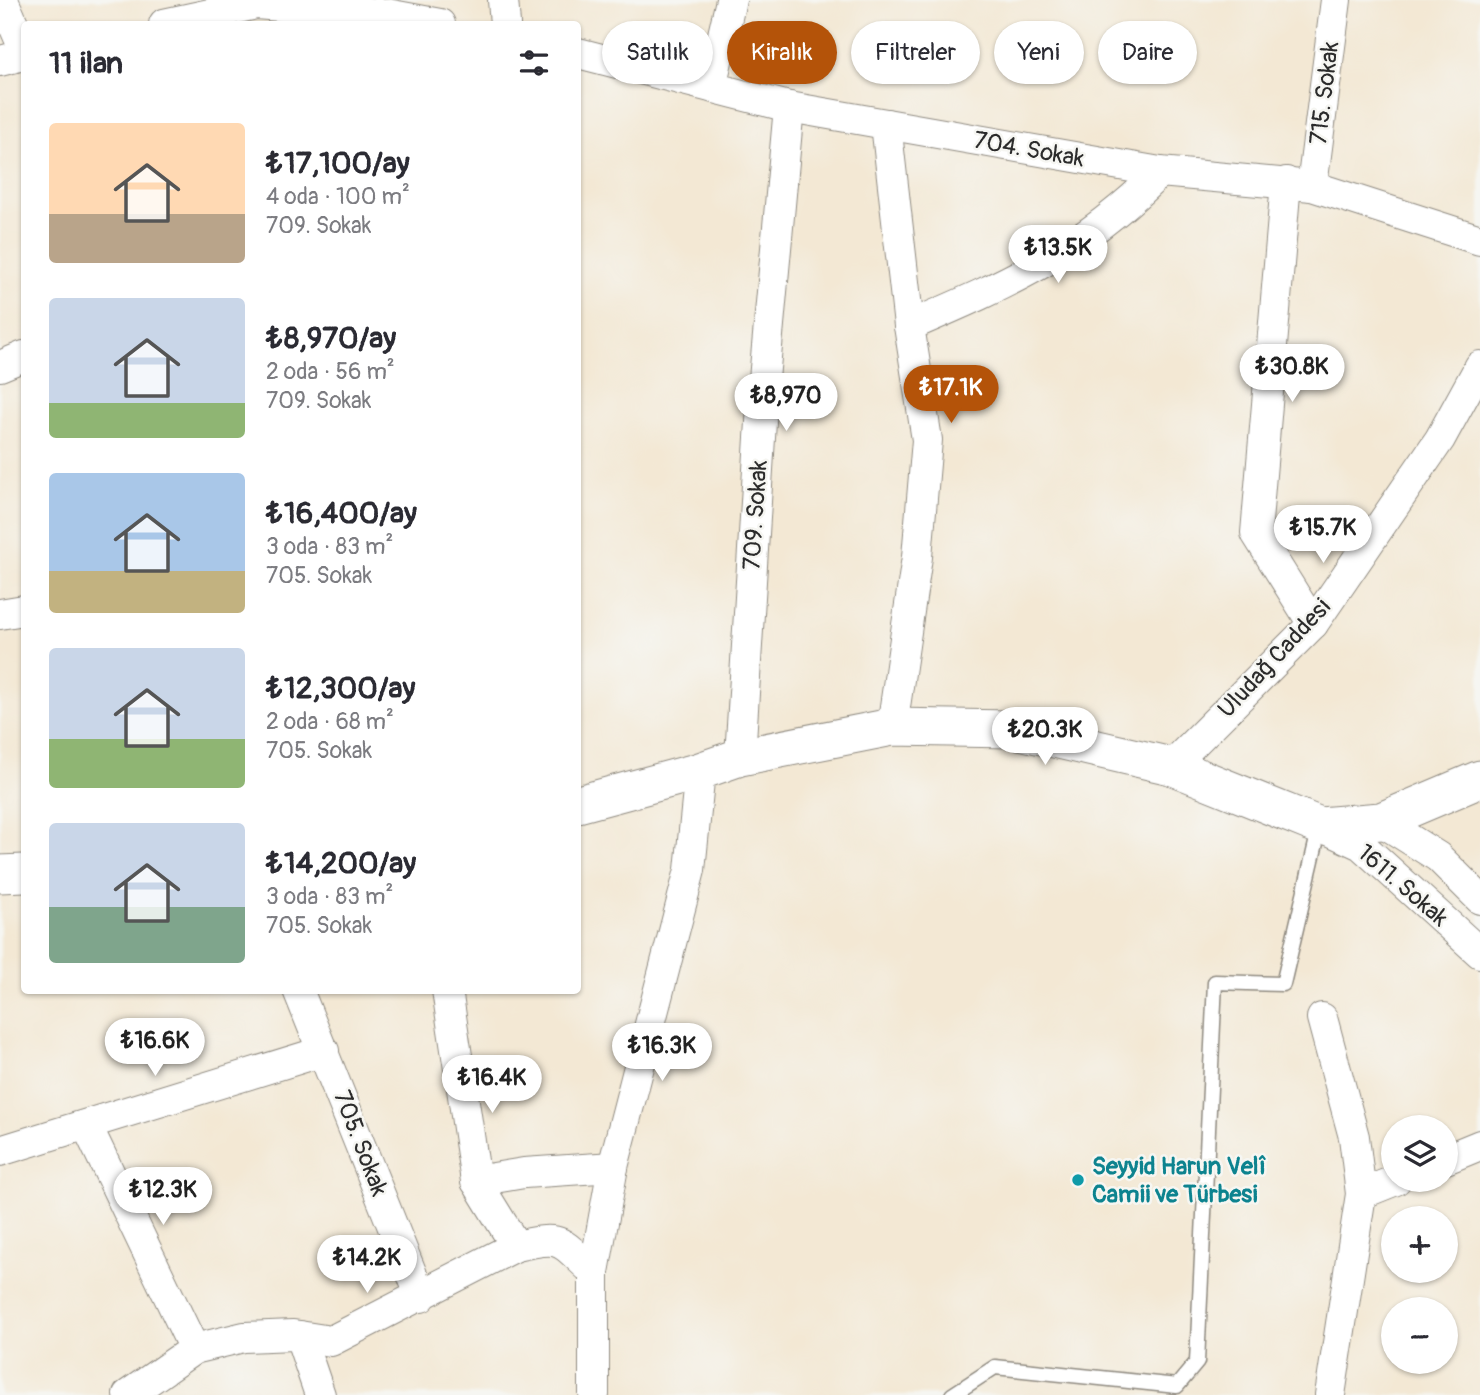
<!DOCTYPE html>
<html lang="tr">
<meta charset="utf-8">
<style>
body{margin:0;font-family:Pangolin,sans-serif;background:#f2f2f3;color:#2b2b33;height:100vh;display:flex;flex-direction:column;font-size:26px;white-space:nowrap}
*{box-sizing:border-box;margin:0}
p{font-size:23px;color:#7c7c81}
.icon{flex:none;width:38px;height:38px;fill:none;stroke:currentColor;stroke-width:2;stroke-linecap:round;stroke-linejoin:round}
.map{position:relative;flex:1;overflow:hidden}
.details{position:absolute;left:21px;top:21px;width:560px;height:973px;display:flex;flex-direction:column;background:#fff;border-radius:7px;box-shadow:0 2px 5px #0004}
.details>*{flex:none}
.banner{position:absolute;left:602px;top:21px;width:665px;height:63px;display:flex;gap:14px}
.buttons{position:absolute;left:1381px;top:1115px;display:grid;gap:14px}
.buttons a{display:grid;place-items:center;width:77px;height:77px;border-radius:50%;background:#fff;box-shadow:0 2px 5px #0004;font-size:35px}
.price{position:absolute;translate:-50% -60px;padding:0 16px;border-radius:24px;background:#fff;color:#222;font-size:23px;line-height:46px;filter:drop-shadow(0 2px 4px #0008)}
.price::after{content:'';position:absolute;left:50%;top:42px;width:21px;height:16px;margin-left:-10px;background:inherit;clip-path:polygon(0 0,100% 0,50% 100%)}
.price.current{background:#b45309;color:#fff}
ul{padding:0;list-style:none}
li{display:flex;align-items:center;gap:21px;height:175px;padding:0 28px}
li span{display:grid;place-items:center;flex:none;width:196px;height:140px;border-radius:7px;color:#555}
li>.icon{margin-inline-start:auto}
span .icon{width:84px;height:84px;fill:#fffc;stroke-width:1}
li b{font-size:30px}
h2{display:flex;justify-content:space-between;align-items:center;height:84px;padding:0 28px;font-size:30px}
.chip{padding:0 24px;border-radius:32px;background:#fff;box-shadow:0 2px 5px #0004;font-size:24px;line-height:63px}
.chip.current{background:#b45309;color:#fff}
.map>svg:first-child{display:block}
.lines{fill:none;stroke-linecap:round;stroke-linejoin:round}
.service-casing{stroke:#8f8a80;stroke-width:17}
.minor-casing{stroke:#8f8a80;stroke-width:32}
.tertiary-casing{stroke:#8f8a80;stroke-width:39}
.service{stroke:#fff;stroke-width:14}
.minor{stroke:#fff;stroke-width:30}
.tertiary{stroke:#fff;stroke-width:37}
.culture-dot{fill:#0f9aa8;stroke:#f6f6f2;stroke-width:2.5}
.labels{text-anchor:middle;stroke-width:5;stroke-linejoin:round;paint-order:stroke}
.street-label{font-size:24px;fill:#2b2b2b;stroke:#f6f6f2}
.culture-label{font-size:24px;font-weight:bold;fill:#0d838f;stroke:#f6f6f2;text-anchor:start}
</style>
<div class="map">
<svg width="1480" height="1395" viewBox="0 0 1480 1395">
<rect width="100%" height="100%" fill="#f6f6f2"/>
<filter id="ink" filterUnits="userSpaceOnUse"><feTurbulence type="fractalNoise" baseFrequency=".0143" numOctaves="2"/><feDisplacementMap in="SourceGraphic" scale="14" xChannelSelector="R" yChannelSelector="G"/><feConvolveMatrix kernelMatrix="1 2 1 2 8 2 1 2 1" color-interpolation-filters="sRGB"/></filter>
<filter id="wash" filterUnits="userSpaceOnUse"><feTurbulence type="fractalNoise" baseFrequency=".00686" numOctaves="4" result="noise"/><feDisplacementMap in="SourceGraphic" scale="28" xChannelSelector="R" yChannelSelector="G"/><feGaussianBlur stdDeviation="1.57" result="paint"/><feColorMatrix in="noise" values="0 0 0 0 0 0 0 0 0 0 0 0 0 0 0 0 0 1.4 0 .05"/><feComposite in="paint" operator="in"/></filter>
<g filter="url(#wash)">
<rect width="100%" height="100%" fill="#f3e8d4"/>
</g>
<g filter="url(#ink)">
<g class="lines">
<defs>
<polyline id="service" points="952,1395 995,1367 1177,1386 1197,1362 1215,982 1283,984 1320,826"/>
<g id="minor">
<polyline points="3,0 24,49"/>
<polyline points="503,0 505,24"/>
<polyline points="164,24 256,4 392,15 440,24"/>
<polyline points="578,53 789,107 1160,172 1312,186 1480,240"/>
<polyline points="0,61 24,55"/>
<polyline points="711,87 731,0"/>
<polyline points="886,124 909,326 927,440 917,557 892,727"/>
<polyline points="1286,182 1256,533 1313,624"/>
<polyline points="1312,186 1336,0"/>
<path d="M909,326C1009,283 1082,251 1160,172"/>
<polyline points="0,366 24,356"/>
<polyline points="0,614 24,610"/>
<polyline points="740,757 763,390 789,107"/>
<polyline points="1171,766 1313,624 1440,439 1480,366"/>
<polyline points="1381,821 1438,857 1480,899"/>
<polyline points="1320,826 1361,845 1480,953"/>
<polyline points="298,990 421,1297"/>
<polyline points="447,990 476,1181 516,1246"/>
<polyline points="1322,1018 1354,1137 1361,1194 1330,1395"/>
<polyline points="87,1126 194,1349"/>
<polyline points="0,1151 324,1051"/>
<polyline points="1446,1159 1480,1145"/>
<polyline points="476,1181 524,1173 613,1167"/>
<polyline points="1361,1194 1396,1180"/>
<polyline points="300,1336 320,1395"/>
<path d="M128,1395L194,1349L244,1337L293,1335L331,1341L516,1246C564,1235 558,1240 594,1272"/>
<polyline points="594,1395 594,1272 613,1167 690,870 700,771"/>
</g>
<g id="tertiary">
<polyline points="578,804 700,771 740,757 892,727 1011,729 1171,766 1320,826 1381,821 1480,779"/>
<polyline points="0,874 24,873"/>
</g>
</defs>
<!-- service casing -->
<use href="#service" class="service-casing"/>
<!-- minor casing -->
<use href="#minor" class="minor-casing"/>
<!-- tertiary casing -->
<use href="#tertiary" class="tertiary-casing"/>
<!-- service -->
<use href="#service" class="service"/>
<!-- minor -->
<use href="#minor" class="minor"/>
<!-- tertiary -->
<use href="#tertiary" class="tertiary"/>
</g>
</g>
<!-- markers -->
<circle class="culture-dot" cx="1078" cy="1180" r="7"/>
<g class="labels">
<!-- street labels -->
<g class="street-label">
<text transform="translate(1324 93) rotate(-83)" y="8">715. Sokak</text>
<text transform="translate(1029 149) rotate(10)" y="8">704. Sokak</text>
<text transform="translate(755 515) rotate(-86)" y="8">709. Sokak</text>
<text transform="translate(1274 658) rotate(-47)" y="8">Uludağ Caddesi</text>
<text transform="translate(1403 885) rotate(41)" y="8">1611. Sokak</text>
<text transform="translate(361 1143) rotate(69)" y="8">705. Sokak</text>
</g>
<!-- culture labels -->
<g class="culture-label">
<text x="1092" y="1174">Seyyid Harun Velî<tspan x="1092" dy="28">Camii ve Türbesi</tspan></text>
</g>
</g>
</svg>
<div class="buttons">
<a><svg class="icon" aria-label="layers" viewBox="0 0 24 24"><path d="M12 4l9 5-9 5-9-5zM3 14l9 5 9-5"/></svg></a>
<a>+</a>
<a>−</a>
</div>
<b class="price" style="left:1058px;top:285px">₺13.5K</b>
<b class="price" style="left:1292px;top:404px">₺30.8K</b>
<b class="price current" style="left:951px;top:425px">₺17.1K</b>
<b class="price" style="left:786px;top:433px">₺8,970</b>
<b class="price" style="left:1323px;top:565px">₺15.7K</b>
<b class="price" style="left:1045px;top:767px">₺20.3K</b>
<b class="price" style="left:155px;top:1078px">₺16.6K</b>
<b class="price" style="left:662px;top:1083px">₺16.3K</b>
<b class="price" style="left:492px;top:1115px">₺16.4K</b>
<b class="price" style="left:163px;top:1227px">₺12.3K</b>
<b class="price" style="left:367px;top:1295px">₺14.2K</b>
<div class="banner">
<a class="chip">Satılık</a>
<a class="chip current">Kiralık</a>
<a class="chip">Filtreler</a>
<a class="chip">Yeni</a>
<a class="chip">Daire</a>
</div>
<section class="details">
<h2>11 ilan<svg class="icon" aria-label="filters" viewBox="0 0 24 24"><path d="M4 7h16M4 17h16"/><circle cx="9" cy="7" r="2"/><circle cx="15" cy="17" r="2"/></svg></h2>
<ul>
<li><span style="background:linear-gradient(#ffd9b3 65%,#b9a48a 0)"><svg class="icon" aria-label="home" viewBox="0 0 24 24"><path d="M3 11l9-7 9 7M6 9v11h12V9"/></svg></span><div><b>₺17,100/ay</b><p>4 oda · 100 m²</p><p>709. Sokak</p></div></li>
<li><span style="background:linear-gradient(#c9d6e8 75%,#8fb573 0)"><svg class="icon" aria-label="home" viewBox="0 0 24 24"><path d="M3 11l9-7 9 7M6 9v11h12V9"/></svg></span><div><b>₺8,970/ay</b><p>2 oda · 56 m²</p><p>709. Sokak</p></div></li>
<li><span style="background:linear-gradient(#a9c7e8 70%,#c2b280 0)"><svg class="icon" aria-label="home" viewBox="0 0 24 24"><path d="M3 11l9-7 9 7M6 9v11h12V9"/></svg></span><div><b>₺16,400/ay</b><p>3 oda · 83 m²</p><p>705. Sokak</p></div></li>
<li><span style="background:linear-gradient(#c9d6e8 65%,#8fb573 0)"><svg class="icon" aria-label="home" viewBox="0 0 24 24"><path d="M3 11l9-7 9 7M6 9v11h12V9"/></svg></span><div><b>₺12,300/ay</b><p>2 oda · 68 m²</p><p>705. Sokak</p></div></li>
<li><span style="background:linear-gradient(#c9d6e8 60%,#7fa58c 0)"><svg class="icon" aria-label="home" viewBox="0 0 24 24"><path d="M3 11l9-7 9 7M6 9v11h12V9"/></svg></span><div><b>₺14,200/ay</b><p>3 oda · 83 m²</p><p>705. Sokak</p></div></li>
</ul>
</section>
</div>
